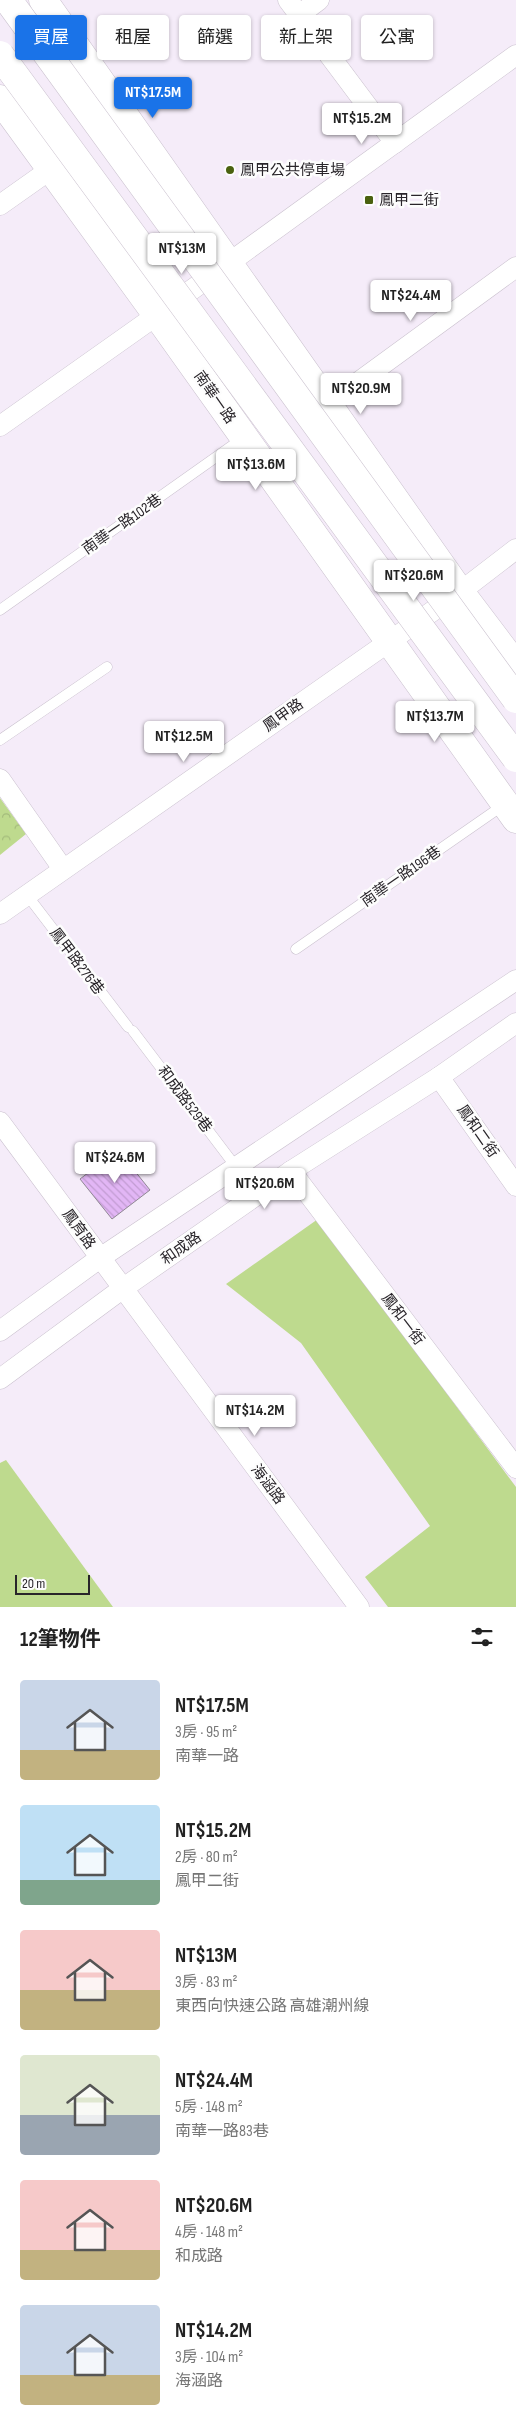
<!DOCTYPE html>
<html lang="zh-TW">
<meta charset="utf-8">
<style>
body{margin:0;font-family:"Sofia Sans Condensed","Noto Sans TC",sans-serif;background:#f2f2f2;color:#222;height:100vh;display:flex;flex-direction:column;font-size:19px;white-space:nowrap}
*{box-sizing:border-box;margin:0}
p{font-size:16px;color:#767676}
.icon{flex:none;width:28px;height:28px;fill:none;stroke:currentColor;stroke-width:2;stroke-linecap:round;stroke-linejoin:round}
.map{position:relative;height:1607px;overflow:hidden}
.drawer{display:flex;flex-direction:column;background:#fff;flex:1}
.drawer>*{flex:none}
.banner{position:absolute;left:15px;top:15px;width:486px;height:45px;display:flex;gap:10px}
.scale{position:absolute;left:15px;bottom:12px;width:75px;box-sizing:border-box;padding-left:5px;border:2px solid #29252a;border-top:0;font-size:14px;line-height:18px;white-space:nowrap;color:#29252a;-webkit-text-stroke:4px #fdfdfd;paint-order:stroke}
.price{position:absolute;translate:-50% -42px;padding:0 11px;border-radius:5px;background:#fff;color:#222;font-size:16px;line-height:32px;filter:drop-shadow(0 1px 2px #0008)}
.price::after{content:'';position:absolute;left:50%;top:30px;width:15px;height:11px;margin-left:-8px;background:inherit;clip-path:polygon(0 0,100% 0,50% 100%)}
.price.active{background:#1a73e8;color:#fff}
ul{padding:0;list-style:none}
li{display:flex;align-items:center;gap:15px;height:125px;padding:0 20px}
li span{display:grid;place-items:center;flex:none;width:140px;height:100px;border-radius:5px;color:#555}
li>.icon{margin-inline-start:auto}
span .icon{width:60px;height:60px;fill:#fffc;stroke-width:1}
li b{font-size:21px}
h2{display:flex;justify-content:space-between;align-items:center;height:60px;padding:0 20px;font-size:21px}
.pill{padding:0 18px;border-radius:5px;background:#fff;box-shadow:0 1px 4px #0004;font-size:18px;line-height:45px}
.pill.active{background:#1a73e8;color:#fff}
.map>svg:first-child{display:block}
.grass{fill:#beda8e}
.park{fill:url(#park-crowns)}
.building{fill:url(#building-back-hatch);stroke:#908894}
.lines{fill:none;stroke-linecap:round;stroke-linejoin:round}
.lane-casing{stroke:#cac1ce;stroke-width:11}
.street-casing{stroke:#cac1ce;stroke-width:21}
.secondary-casing{stroke:#cac1ce;stroke-width:29}
.lane{stroke:#fff;stroke-width:10}
.street{stroke:#fff;stroke-width:20}
.secondary{stroke:#fff;stroke-width:28}
.highway-bridge-casing{stroke:#cac1ce;stroke-width:29;stroke-linecap:butt}
.highway-bridge{stroke:#fff;stroke-width:28}
.poi-dot{fill:#4a610f;stroke:#fdfdfd;stroke-width:2}
.labels{text-anchor:middle;stroke-width:5;stroke-linejoin:round;paint-order:stroke}
.poi-label{font-size:15px;fill:#29252a;stroke:#fdfdfd;text-anchor:start}
.street-label{font-size:15px;fill:#29252a;stroke:#fdfdfd}
</style>
<div class="map">
<svg width="516" height="1607" viewBox="0 0 516 1607">
<defs>
<pattern id="park-crowns" width="20" height="18" patternUnits="userSpaceOnUse" patternTransform="scale(1.25)"><rect width="20" height="18" fill="#beda8e"/><path d="M2 6a3 3 0 1 1 6 0M12 15a3 3 0 1 1 6 0" fill="none" stroke="#a3bb7b"/></pattern>
<pattern id="building-back-hatch" width="6" height="6" patternUnits="userSpaceOnUse" patternTransform="scale(1.25)"><rect width="6" height="6" fill="#e2b6f5"/><path d="M-1 5l2 2M0 0l6 6M5-1l2 2" fill="none" stroke="#c29cd2"/></pattern>
</defs>
<rect width="100%" height="100%" fill="#f5ecf9"/>
<!-- grass -->
<g class="grass">
<polygon points="318,1219 516,1487 516,1607 388,1607 365,1577 430,1526 301,1343 226,1284"/>
<polygon points="6,1460 113,1607 0,1607 0,1463"/>
</g>
<!-- park -->
<polygon class="park" points="0,798 26,834 0,855"/>
<!-- building -->
<polygon class="building" points="118,1150 150,1190 112,1219 80,1179"/>
<g class="lines">
<defs>
<g id="lane">
<polyline points="0,610 243,438"/>
<polyline points="0,740 107,667"/>
<polyline points="27,895 128,1027"/>
<polyline points="296,949 505,804"/>
<polyline points="133,1031 236,1167"/>
</g>
<g id="street">
<polyline points="288,0 395,143"/>
<polyline points="299,15 319,0"/>
<polyline points="0,205 51,169"/>
<polyline points="327,405 516,267"/>
<polyline points="0,426 157,315 516,55"/>
<polyline points="0,779 63,869"/>
<polyline points="0,914 460,592 516,549"/>
<polyline points="439,1077 516,1186"/>
<polyline points="0,1122 359,1607"/>
<polyline points="291,1171 516,1468"/>
<polyline points="0,1331 100,1258 516,980"/>
<polyline points="0,1379 122,1289 291,1171 439,1077 516,1023"/>
</g>
<g id="secondary">
<polyline points="43,0 460,592 516,666"/>
<polyline points="0,99 157,315 516,819"/>
</g>
</defs>
<!-- lane casing -->
<use href="#lane" class="lane-casing"/>
<!-- street casing -->
<use href="#street" class="street-casing"/>
<!-- secondary casing -->
<use href="#secondary" class="secondary-casing"/>
<!-- lane -->
<use href="#lane" class="lane"/>
<!-- street -->
<use href="#street" class="street"/>
<!-- secondary -->
<use href="#secondary" class="secondary"/>
<defs>
<g id="highway-bridge">
<polyline points="8,0 516,699"/>
<polyline points="0,55 516,758"/>
</g>
</defs>
<!-- highway-bridge casing -->
<use href="#highway-bridge" class="highway-bridge-casing"/>
<!-- highway-bridge -->
<use href="#highway-bridge" class="highway-bridge"/>
</g>
<!-- markers -->
<g class="poi-dot">
<circle cx="230" cy="170" r="5"/>
<rect x="364" y="195" width="10" height="10" rx="2.5"/>
</g>
<g class="labels">
<!-- poi labels -->
<g class="poi-label">
<text x="240" y="175">鳳甲公共停車場</text>
<text x="379" y="205">鳳甲二街</text>
</g>
<!-- street labels -->
<g class="street-label">
<text transform="translate(215 397) rotate(55)" y="5">南華一路</text>
<text transform="translate(122 524) rotate(-35)" y="5">南華一路102巷</text>
<text transform="translate(283 715) rotate(-35)" y="5">鳳甲路</text>
<text transform="translate(401 876) rotate(-35)" y="5">南華一路196巷</text>
<text transform="translate(77 961) rotate(53)" y="5">鳳甲路276巷</text>
<text transform="translate(185 1099) rotate(53)" y="5">和成路529巷</text>
<text transform="translate(478 1131) rotate(55)" y="5">鳳和二街</text>
<text transform="translate(79 1229) rotate(54)" y="5">鳳育路</text>
<text transform="translate(181 1248) rotate(-35)" y="5">和成路</text>
<text transform="translate(403 1319) rotate(53)" y="5">鳳和一街</text>
<text transform="translate(268 1484) rotate(53)" y="5">海涵路</text>
</g>
</g>
</svg>
<div class="scale">20 m</div>
<b class="price active" style="left:153px;top:119px">NT$17.5M</b>
<b class="price" style="left:362px;top:145px">NT$15.2M</b>
<b class="price" style="left:182px;top:275px">NT$13M</b>
<b class="price" style="left:411px;top:322px">NT$24.4M</b>
<b class="price" style="left:361px;top:415px">NT$20.9M</b>
<b class="price" style="left:256px;top:491px">NT$13.6M</b>
<b class="price" style="left:414px;top:602px">NT$20.6M</b>
<b class="price" style="left:435px;top:743px">NT$13.7M</b>
<b class="price" style="left:184px;top:763px">NT$12.5M</b>
<b class="price" style="left:115px;top:1184px">NT$24.6M</b>
<b class="price" style="left:265px;top:1210px">NT$20.6M</b>
<b class="price" style="left:255px;top:1437px">NT$14.2M</b>
<div class="banner">
<a class="pill active">買屋</a>
<a class="pill">租屋</a>
<a class="pill">篩選</a>
<a class="pill">新上架</a>
<a class="pill">公寓</a>
</div>
</div>
<section class="drawer">
<h2>12筆物件<svg class="icon" aria-label="filters" viewBox="0 0 24 24"><path d="M4 7h16M4 17h16"/><circle cx="9" cy="7" r="2"/><circle cx="15" cy="17" r="2"/></svg></h2>
<ul>
<li><span style="background:linear-gradient(#c9d6e8 70%,#c2b280 0)"><svg class="icon" aria-label="home" viewBox="0 0 24 24"><path d="M3 11l9-7 9 7M6 9v11h12V9"/></svg></span><div><b>NT$17.5M</b><p>3房 · 95 m²</p><p>南華一路</p></div></li>
<li><span style="background:linear-gradient(#bfe0f5 75%,#7fa58c 0)"><svg class="icon" aria-label="home" viewBox="0 0 24 24"><path d="M3 11l9-7 9 7M6 9v11h12V9"/></svg></span><div><b>NT$15.2M</b><p>2房 · 80 m²</p><p>鳳甲二街</p></div></li>
<li><span style="background:linear-gradient(#f6c9c9 60%,#c2b280 0)"><svg class="icon" aria-label="home" viewBox="0 0 24 24"><path d="M3 11l9-7 9 7M6 9v11h12V9"/></svg></span><div><b>NT$13M</b><p>3房 · 83 m²</p><p>東西向快速公路 高雄潮州線</p></div></li>
<li><span style="background:linear-gradient(#dfe7d0 60%,#9aa5b1 0)"><svg class="icon" aria-label="home" viewBox="0 0 24 24"><path d="M3 11l9-7 9 7M6 9v11h12V9"/></svg></span><div><b>NT$24.4M</b><p>5房 · 148 m²</p><p>南華一路83巷</p></div></li>
<li><span style="background:linear-gradient(#f6c9c9 70%,#c2b280 0)"><svg class="icon" aria-label="home" viewBox="0 0 24 24"><path d="M3 11l9-7 9 7M6 9v11h12V9"/></svg></span><div><b>NT$20.6M</b><p>4房 · 148 m²</p><p>和成路</p></div></li>
<li><span style="background:linear-gradient(#c9d6e8 70%,#c2b280 0)"><svg class="icon" aria-label="home" viewBox="0 0 24 24"><path d="M3 11l9-7 9 7M6 9v11h12V9"/></svg></span><div><b>NT$14.2M</b><p>3房 · 104 m²</p><p>海涵路</p></div></li>
</ul>
</section>
